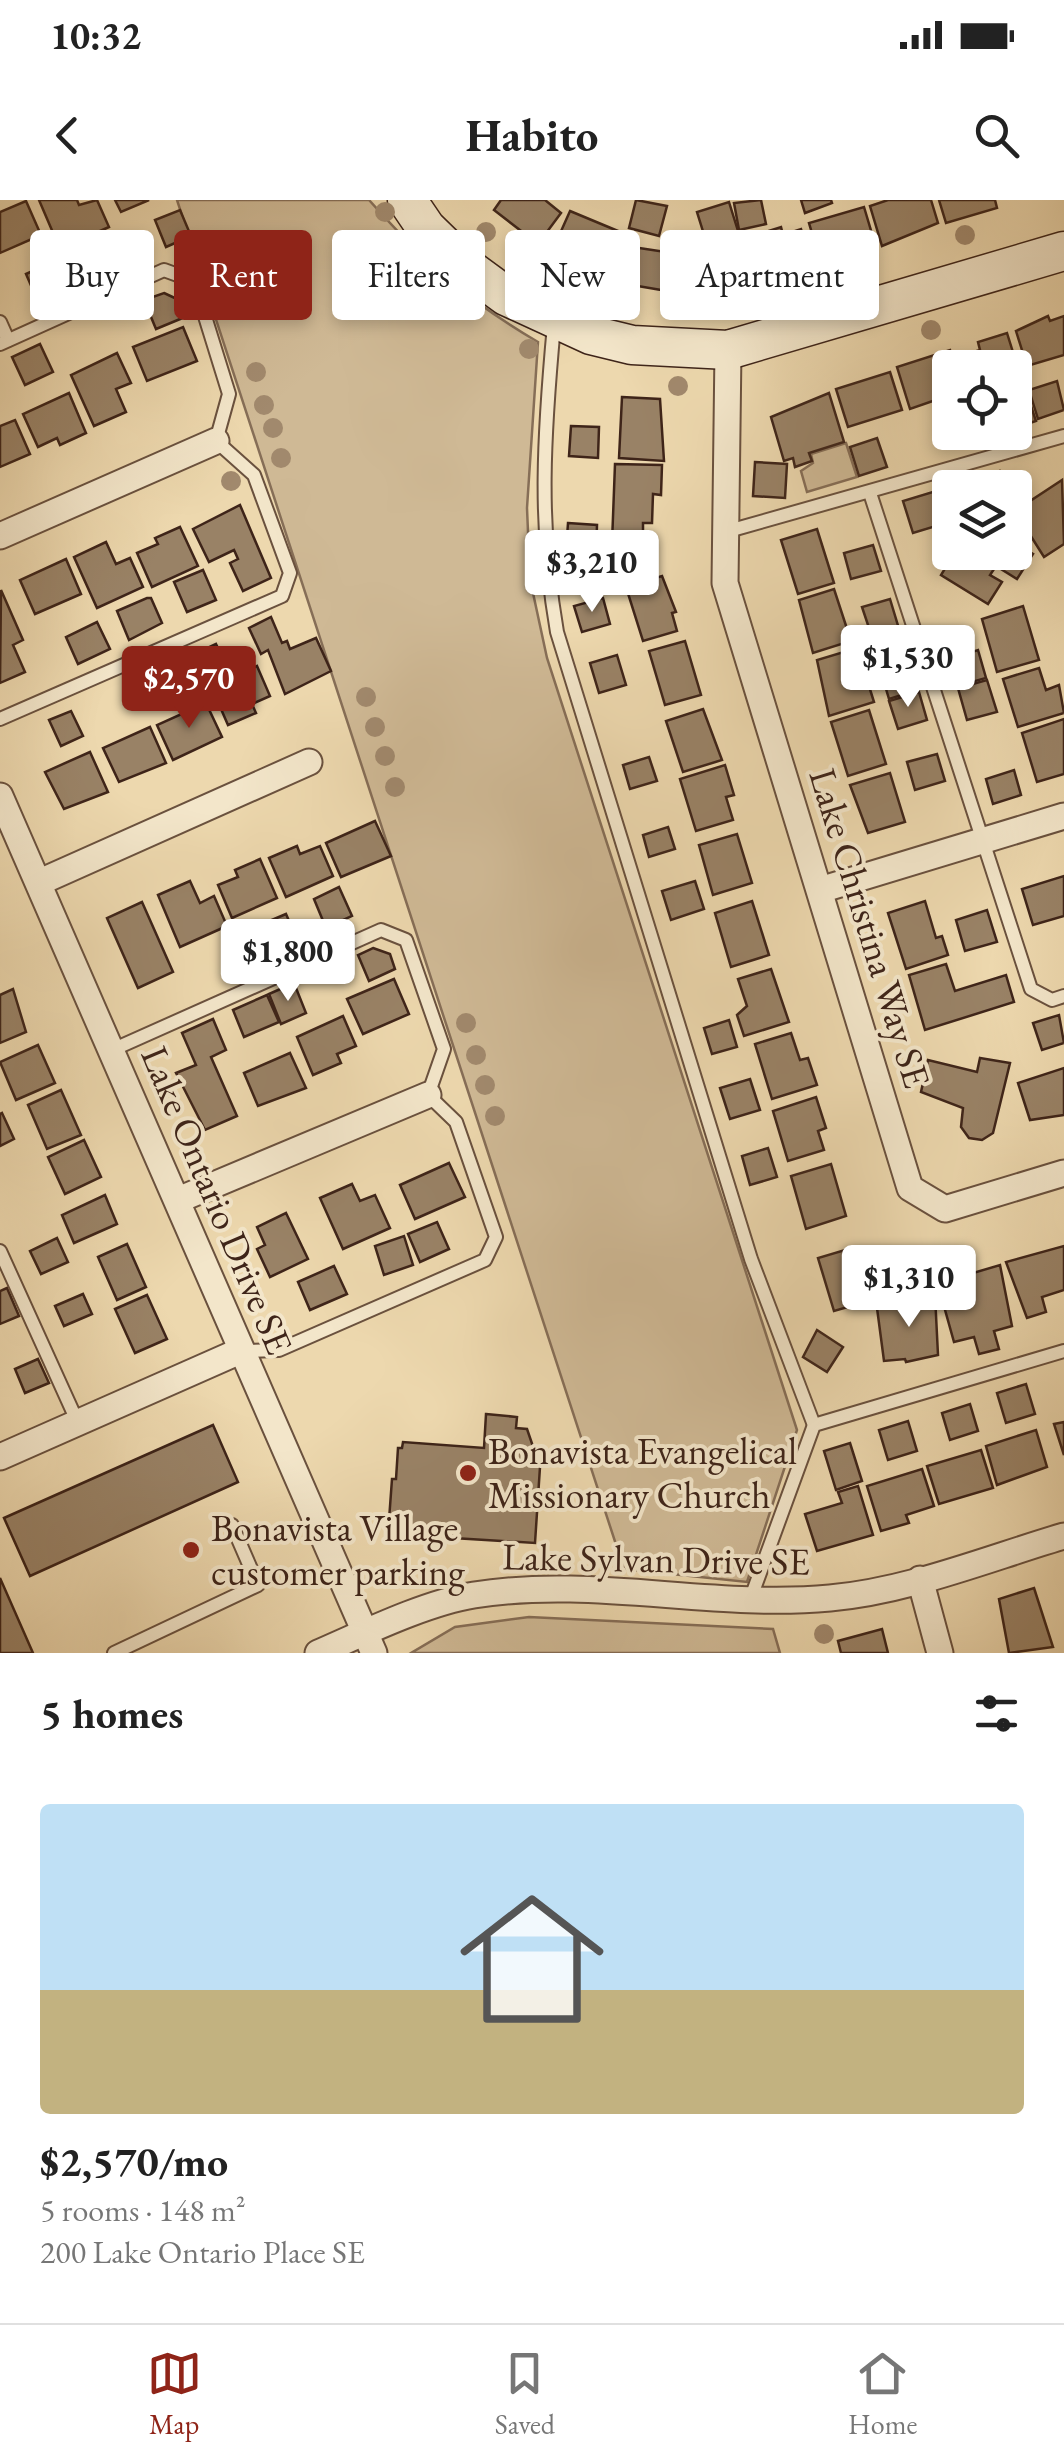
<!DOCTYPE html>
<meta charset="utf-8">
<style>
body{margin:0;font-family:"EB Garamond",serif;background:#f6f6f6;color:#222;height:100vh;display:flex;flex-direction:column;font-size:38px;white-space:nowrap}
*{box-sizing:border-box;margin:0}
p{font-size:32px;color:#767676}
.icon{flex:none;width:55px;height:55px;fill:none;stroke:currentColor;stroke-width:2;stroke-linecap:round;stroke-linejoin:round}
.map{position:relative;height:1453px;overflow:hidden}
.side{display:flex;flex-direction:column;background:#fff;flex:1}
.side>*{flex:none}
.guide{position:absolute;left:30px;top:30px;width:1005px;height:90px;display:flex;gap:20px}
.fabs{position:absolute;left:932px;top:150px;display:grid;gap:20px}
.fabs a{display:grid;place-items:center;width:100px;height:100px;border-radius:10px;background:#fff;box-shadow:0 5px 15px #0003;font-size:50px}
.price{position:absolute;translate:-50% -85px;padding:0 22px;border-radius:10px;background:#fff;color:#222;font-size:32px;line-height:65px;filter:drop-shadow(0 2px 5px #0008)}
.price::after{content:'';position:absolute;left:50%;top:60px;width:30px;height:22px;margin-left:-15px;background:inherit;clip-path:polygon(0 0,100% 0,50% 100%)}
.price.active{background:#8f2418;color:#fff}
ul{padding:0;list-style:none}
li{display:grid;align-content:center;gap:20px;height:530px;padding:0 40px}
li span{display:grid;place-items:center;height:310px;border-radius:10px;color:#555}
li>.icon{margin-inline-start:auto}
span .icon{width:180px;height:180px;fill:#fffc;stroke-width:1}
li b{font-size:42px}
h2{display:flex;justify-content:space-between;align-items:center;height:120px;padding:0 40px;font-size:42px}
.chip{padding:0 35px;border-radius:10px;background:#fff;box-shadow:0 5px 15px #0003;font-size:35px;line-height:90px}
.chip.active{background:#8f2418;color:#fff}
.status{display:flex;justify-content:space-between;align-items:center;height:70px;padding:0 50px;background:#fff;direction:ltr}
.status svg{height:28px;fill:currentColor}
header{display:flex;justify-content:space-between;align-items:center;height:130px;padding:0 40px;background:#fff;font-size:45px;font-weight:700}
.dock{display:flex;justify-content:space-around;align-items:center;height:140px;border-top:2px solid #e0e0e0;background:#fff;font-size:28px;color:#767676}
.dock a{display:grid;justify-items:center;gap:5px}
.dock .active{color:#8f2418}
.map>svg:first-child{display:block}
.green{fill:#cfb995;stroke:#866e57;stroke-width:2.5}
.building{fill:#998266;stroke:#3e2419;stroke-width:2.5}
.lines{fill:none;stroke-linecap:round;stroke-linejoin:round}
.lane-casing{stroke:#6a513e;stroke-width:16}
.street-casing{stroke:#6a513e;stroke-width:29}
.secondary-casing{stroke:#3e2419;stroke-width:41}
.lane{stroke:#f3e6ca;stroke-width:12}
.street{stroke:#f3e6ca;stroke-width:25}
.secondary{stroke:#f3e6ca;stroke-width:38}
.tree{fill:#a1896d}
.poi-dot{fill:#8f2418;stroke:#f3e6ca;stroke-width:4}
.labels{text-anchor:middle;stroke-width:8;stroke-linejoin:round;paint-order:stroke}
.street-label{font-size:38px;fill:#3e2419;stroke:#f3e6ca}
.poi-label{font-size:38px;fill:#3e2419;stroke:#f3e6ca;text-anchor:start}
</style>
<div class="status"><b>10:32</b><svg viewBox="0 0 49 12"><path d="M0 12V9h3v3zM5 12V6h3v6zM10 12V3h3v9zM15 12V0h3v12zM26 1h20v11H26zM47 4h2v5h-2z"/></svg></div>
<header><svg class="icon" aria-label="back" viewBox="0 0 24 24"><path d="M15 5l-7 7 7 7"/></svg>Habito<svg class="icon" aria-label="search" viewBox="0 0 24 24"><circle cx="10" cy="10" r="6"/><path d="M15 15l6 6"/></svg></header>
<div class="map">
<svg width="1064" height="1453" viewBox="0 0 1064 1453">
<rect width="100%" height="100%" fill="#edd8ae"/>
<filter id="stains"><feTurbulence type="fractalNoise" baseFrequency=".002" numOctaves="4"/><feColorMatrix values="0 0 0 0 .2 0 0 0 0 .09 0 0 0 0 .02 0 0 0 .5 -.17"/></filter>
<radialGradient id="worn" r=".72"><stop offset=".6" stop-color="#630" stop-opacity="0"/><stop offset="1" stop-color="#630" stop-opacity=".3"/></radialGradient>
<!-- green -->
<g class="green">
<path d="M177,0H369C425,63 465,99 538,142L527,308L530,379L547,458L797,1230L747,1382L624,1369Z"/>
<polygon points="846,243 857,277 807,292 801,271 813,263 811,254"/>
<polygon points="529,1417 773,1429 780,1453 411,1453 455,1427"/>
</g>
<!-- building -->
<g class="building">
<polygon points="39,0 77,0 79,5 97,0 109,27 60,49"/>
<polygon points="115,0 149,0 121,12"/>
<polygon points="501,0 545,0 561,13 538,44 494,10"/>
<polygon points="636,0 667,6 659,36 629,28"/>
<polygon points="761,0 766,24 739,30 734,3"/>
<polygon points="801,0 831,0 832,3 805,13"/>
<polygon points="888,0 931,0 938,23 882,46 870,6"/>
<polygon points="939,0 995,0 997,8 946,23"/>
<polygon points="26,1 41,35 0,53 0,12"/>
<polygon points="729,2 738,31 706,41 697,12"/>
<polygon points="864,7 875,44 820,60 809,23"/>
<polygon points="180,10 191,36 166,47 155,20"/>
<polygon points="570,11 618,31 598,77 550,56"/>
<polygon points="781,27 783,35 801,29 811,62 794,67 796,72 760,84 747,38"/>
<polygon points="626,46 679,54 673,92 620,83"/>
<polygon points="740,49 742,89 706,95 706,90 686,91 684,53"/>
<polygon points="55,61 68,92 39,104 26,74"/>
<polygon points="164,93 177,99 185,117 156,129 144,100"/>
<polygon points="1048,116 1050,121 1064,116 1064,155 1027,166 1016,131"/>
<polygon points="183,127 197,161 147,181 133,147"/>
<polygon points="1007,133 1021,178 1015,179 1015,168 960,168 957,157 980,150 978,142"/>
<polygon points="40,144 53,172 25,185 12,157"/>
<polygon points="950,150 956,168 950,168 950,195 910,209 897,167"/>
<polygon points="117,153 131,183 116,189 126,212 94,226 71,175"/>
<polygon points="890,172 902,210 848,227 836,189"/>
<polygon points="1057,181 1064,210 1038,219 1029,190"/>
<polygon points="69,193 86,233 60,245 57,238 38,247 23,214"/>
<polygon points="829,193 844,242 809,253 812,261 795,267 793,258 784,261 771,217"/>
<polygon points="1027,194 1036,221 1015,228 1015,198"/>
<polygon points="622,197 660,199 664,261 619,258"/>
<polygon points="950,214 950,232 977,232 978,239 953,246 943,216"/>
<polygon points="15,220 30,254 0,267 0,226"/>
<polygon points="571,226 599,227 598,258 569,256"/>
<polygon points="877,238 887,267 859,276 850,247"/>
<polygon points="755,262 787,264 785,298 753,296"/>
<polygon points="615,264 662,265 661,295 653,294 652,323 643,323 643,345 612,343"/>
<polygon points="1000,271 1023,293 1015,301 1015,288 984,288"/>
<polygon points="1062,280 1064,344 1044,357 1015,311"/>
<polygon points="936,291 946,323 913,333 903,301"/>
<polygon points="240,305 271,378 243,391 230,363 238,359 234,350 209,362 193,329"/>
<polygon points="568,323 597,325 596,354 566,352"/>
<polygon points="180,327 198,366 152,387 137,353 158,344 155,338"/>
<polygon points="817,329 834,383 798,394 781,340"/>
<polygon points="106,342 116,364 130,358 143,387 97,408 74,357"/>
<polygon points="1015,343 1033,354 1017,379 996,366 990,375 1002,382 988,404 941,375 955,352 1015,352"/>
<polygon points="873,345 881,371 851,379 844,353"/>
<polygon points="66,359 81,394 35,414 20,380"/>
<polygon points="203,370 216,400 187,412 174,382"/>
<polygon points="662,376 676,412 672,413 677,431 643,441 626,387"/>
<polygon points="834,389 851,441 813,453 799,400"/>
<polygon points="1,390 23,440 13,445 25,472 0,483"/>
<polygon points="147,398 151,398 162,423 129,440 117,411"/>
<polygon points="603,398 610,424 582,432 574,406"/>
<polygon points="890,399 899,429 872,437 862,407"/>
<polygon points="1023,406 1039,460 997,472 982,419"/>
<polygon points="271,417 282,443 287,441 290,449 316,438 331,471 285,494 268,450 261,454 249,428"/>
<polygon points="97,422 110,449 78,464 66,437"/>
<polygon points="685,441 701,495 665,505 649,451"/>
<polygon points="216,444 228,469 201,481 190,456"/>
<polygon points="857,448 874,502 829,516 817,460"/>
<polygon points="978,450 986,478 958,486 950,459"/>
<polygon points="617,455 626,485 599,493 590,463"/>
<polygon points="165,464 177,491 147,505 135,478"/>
<polygon points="910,464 918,490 889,499 881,472"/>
<polygon points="257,466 270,496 252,504 256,513 228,525 211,486"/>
<polygon points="1039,468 1046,490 1059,485 1064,513 1018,527 1003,479"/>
<polygon points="987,480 997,512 967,520 958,488"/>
<polygon points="919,492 927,520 898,529 889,501"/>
<polygon points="206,503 222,537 173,560 157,525"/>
<polygon points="703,509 722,560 683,572 666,521"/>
<polygon points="869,510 886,564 848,576 831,522"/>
<polygon points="71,511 83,536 61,546 49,520"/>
<polygon points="1064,519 1064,574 1037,582 1022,533"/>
<polygon points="150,527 166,563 119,582 103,548"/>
<polygon points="90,552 108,592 64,609 45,572"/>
<polygon points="937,554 945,581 915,590 907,562"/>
<polygon points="649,557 657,581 630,589 623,565"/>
<polygon points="725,565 734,595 726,597 733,620 696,631 680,579"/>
<polygon points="1014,570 1021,595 993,604 986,579"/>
<polygon points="890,573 905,622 868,633 850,585"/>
<polygon points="375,621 391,656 341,677 326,643"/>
<polygon points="668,627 675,649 649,657 643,635"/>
<polygon points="737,634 752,683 713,695 699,645"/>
<polygon points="297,646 300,654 320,646 333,676 286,697 269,658"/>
<polygon points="260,659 277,698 232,718 218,685 238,677 235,670"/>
<polygon points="1064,676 1064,716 1033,725 1022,689"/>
<polygon points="190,681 200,703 214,696 227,726 180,747 158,695"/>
<polygon points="695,681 704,709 671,720 662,691"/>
<polygon points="339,687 352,716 326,728 314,699"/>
<polygon points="752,701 769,755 731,767 715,713"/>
<polygon points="925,701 936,738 942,736 948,755 906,769 888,713"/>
<polygon points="142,702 173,772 138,788 107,718"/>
<polygon points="987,710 997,742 965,751 956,720"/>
<polygon points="286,714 297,739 271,750 260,725"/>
<polygon points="373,748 390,754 395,769 369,781 358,755"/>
<polygon points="946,764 955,791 1006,775 1014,802 925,830 909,775"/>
<polygon points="771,769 789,822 744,836 737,815 747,806 738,779"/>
<polygon points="394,779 409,814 363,834 347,799"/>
<polygon points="294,783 306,813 281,824 269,794"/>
<polygon points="13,789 26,832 0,843 0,795"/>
<polygon points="267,795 279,822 244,837 233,810"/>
<polygon points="1059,815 1064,843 1042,850 1033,823"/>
<polygon points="343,816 356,846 337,854 341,863 313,875 297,837"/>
<polygon points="213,819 226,850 211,857 237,916 205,930 176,873 196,865 182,833"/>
<polygon points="729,820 737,847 712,854 704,828"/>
<polygon points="791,833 800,860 808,858 817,885 772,899 755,844"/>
<polygon points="38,845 55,883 16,900 0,862"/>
<polygon points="290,853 306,888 258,906 244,873"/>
<polygon points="980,858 1010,863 993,933 982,940 969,938 961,927 963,908 921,892 928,860 977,872"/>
<polygon points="1064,868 1064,915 1030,920 1018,883"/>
<polygon points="750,879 760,910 730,919 720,888"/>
<polygon points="61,890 81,935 47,949 28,905"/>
<polygon points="816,897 826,928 818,931 824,950 788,961 773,911"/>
<polygon points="2,913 14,939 0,946 0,914"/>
<polygon points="84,940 101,977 65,994 48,957"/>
<polygon points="768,948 777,977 750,985 742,956"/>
<polygon points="449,963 465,997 415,1019 400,985"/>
<polygon points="831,964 846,1016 806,1029 791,976"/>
<polygon points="352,984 360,1001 375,995 390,1028 343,1049 320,998"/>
<polygon points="105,995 117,1024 74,1043 62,1015"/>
<polygon points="286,1013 308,1059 270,1077 257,1049 265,1045 257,1027"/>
<polygon points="437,1022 449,1049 420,1062 408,1034"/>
<polygon points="404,1036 413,1065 384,1075 375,1046"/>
<polygon points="57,1038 68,1062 41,1074 30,1051"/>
<polygon points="127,1044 146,1087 117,1100 98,1057"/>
<polygon points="1064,1046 1064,1090 1042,1097 1046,1112 1027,1118 1006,1062"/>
<polygon points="855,1047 869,1101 834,1111 818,1058"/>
<polygon points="1000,1065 1012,1126 994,1131 999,1149 979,1154 974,1137 954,1142 942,1099 967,1092 963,1076"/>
<polygon points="334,1066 347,1094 310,1110 298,1082"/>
<polygon points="7,1088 19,1116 0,1124 0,1091"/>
<polygon points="83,1094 92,1114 64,1126 55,1106"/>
<polygon points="147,1095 167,1139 135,1153 115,1109"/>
<polygon points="935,1095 938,1155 906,1162 905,1159 884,1161 877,1108 903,1105 908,1118 905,1099"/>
<polygon points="817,1130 843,1147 827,1172 803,1157"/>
<polygon points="38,1159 49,1183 25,1193 15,1169"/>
<polygon points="1026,1184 1035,1214 1006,1223 997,1193"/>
<polygon points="970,1204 978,1231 950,1240 942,1213"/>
<polygon points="486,1214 517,1217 516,1228 527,1229 540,1267 535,1343 388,1334 392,1279 396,1279 398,1248 402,1248 403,1242 484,1248"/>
<polygon points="908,1221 917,1251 888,1260 879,1230"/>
<polygon points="1064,1222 1064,1255 1054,1224"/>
<polygon points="213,1225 238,1282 30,1376 4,1318"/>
<polygon points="1036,1230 1047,1267 997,1285 986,1246"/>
<polygon points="850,1243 862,1281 836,1290 824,1251"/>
<polygon points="981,1250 993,1288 939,1304 927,1266"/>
<polygon points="922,1269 934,1306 906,1315 909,1323 881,1331 867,1286"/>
<polygon points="858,1286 873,1335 817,1351 805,1314 842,1303 838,1292"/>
<polygon points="0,1378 33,1453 0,1453"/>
<polygon points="1034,1388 1053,1447 1009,1453 999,1399"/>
<polygon points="882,1429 888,1453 841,1453 838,1441"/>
</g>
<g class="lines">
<defs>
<g id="lane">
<polyline points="0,122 8,140"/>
<path d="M554,125C544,233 538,323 557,432L751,1059L814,1225"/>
<polyline points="0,144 164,70 194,81 229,194 216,241 254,275 290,373 282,396 0,519"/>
<polyline points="870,293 1031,789 1052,800 1064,796"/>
<polyline points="725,332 1064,236"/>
<polyline points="112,850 381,730 406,740 444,849 428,895 456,922 496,1037 485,1060 279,1150 243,1151"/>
<polyline points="0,1051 78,1223"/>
<polyline points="750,1400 814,1225 1064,1151"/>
<polyline points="114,1453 258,1385 232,1325"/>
</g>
<g id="street">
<polyline points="728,150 725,383 910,988 945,1009 1064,973"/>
<polyline points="0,336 216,241"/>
<polyline points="0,596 374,1453"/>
<polyline points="40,682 309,562"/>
<polyline points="820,690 1064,616"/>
<polyline points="178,1000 428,895"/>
<polyline points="0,1257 240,1151"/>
<polyline points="920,1379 940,1453"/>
<path d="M318,1453C364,1433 425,1403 474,1395C593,1376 711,1409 830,1398C909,1391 989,1358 1064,1336"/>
</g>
<polyline id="secondary" points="407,0 426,28 465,66 506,96 591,135 632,145 728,150 1064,51"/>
</defs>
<!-- lane casing -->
<use href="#lane" class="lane-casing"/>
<!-- street casing -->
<use href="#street" class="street-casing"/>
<!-- secondary casing -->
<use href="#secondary" class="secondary-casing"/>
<!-- lane -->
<use href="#lane" class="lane"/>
<!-- street -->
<use href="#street" class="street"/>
<!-- secondary -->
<use href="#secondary" class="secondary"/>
</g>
<!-- trees -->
<g class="tree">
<circle cx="385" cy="12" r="10"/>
<circle cx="486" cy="32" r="10"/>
<circle cx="965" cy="35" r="10"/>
<circle cx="531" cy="51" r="10"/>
<circle cx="833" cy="73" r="10"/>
<circle cx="429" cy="74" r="10"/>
<circle cx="584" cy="91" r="10"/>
<circle cx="766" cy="96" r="10"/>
<circle cx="457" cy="99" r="10"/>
<circle cx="931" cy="130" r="10"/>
<circle cx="529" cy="149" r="10"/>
<circle cx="256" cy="172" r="10"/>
<circle cx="678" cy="186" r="10"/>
<circle cx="264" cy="205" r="10"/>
<circle cx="273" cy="228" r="10"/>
<circle cx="281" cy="258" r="10"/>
<circle cx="231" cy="281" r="10"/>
<circle cx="366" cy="497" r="10"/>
<circle cx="375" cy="527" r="10"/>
<circle cx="385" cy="556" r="10"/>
<circle cx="395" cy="587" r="10"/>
<circle cx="466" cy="823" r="10"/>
<circle cx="476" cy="855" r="10"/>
<circle cx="485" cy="885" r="10"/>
<circle cx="495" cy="916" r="10"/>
<circle cx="824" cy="1434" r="10"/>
</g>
<!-- markers -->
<g class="poi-dot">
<circle cx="468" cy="1273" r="10"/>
<circle cx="191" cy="1350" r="10"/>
</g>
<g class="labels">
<!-- street labels -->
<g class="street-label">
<text transform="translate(870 728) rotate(73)" y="13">Lake Christina Way SE</text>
<text transform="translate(217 1000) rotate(67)" y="13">Lake Ontario Drive SE</text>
<text transform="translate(656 1359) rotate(1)" y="13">Lake Sylvan Drive SE</text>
</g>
<!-- poi labels -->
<g class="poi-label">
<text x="488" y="1264">Bonavista Evangelical<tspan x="488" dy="44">Missionary Church</tspan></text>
<text x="211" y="1341">Bonavista Village<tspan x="211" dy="44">customer parking</tspan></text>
</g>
</g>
<rect width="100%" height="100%" filter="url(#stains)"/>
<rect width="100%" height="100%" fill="url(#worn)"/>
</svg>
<div class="fabs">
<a><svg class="icon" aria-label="locate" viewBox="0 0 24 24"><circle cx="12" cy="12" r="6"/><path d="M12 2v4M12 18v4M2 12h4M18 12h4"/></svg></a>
<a><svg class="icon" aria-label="layers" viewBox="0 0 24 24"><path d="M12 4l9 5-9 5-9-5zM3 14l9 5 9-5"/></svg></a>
</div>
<b class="price" style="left:592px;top:415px">$3,210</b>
<b class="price" style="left:908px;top:510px">$1,530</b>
<b class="price active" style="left:189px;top:531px">$2,570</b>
<b class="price" style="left:288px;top:804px">$1,800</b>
<b class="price" style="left:909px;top:1130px">$1,310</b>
<div class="guide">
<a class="chip">Buy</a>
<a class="chip active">Rent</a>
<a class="chip">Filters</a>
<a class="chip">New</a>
<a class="chip">Apartment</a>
</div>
</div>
<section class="side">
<h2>5 homes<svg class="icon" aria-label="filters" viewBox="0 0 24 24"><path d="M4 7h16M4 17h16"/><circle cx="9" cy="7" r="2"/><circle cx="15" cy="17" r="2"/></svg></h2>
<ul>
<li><span style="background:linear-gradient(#bfe0f5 60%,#c2b280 0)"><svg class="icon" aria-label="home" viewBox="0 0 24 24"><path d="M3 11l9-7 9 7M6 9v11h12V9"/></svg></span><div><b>$2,570/mo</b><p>5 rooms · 148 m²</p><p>200 Lake Ontario Place SE</p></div></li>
</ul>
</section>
<nav class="dock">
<a class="active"><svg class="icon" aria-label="map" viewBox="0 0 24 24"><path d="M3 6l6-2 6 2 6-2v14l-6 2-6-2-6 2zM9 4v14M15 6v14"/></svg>Map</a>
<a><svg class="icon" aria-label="saved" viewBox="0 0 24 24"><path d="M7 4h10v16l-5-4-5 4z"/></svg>Saved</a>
<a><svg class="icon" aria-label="home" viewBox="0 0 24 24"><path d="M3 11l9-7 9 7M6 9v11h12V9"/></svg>Home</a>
</nav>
